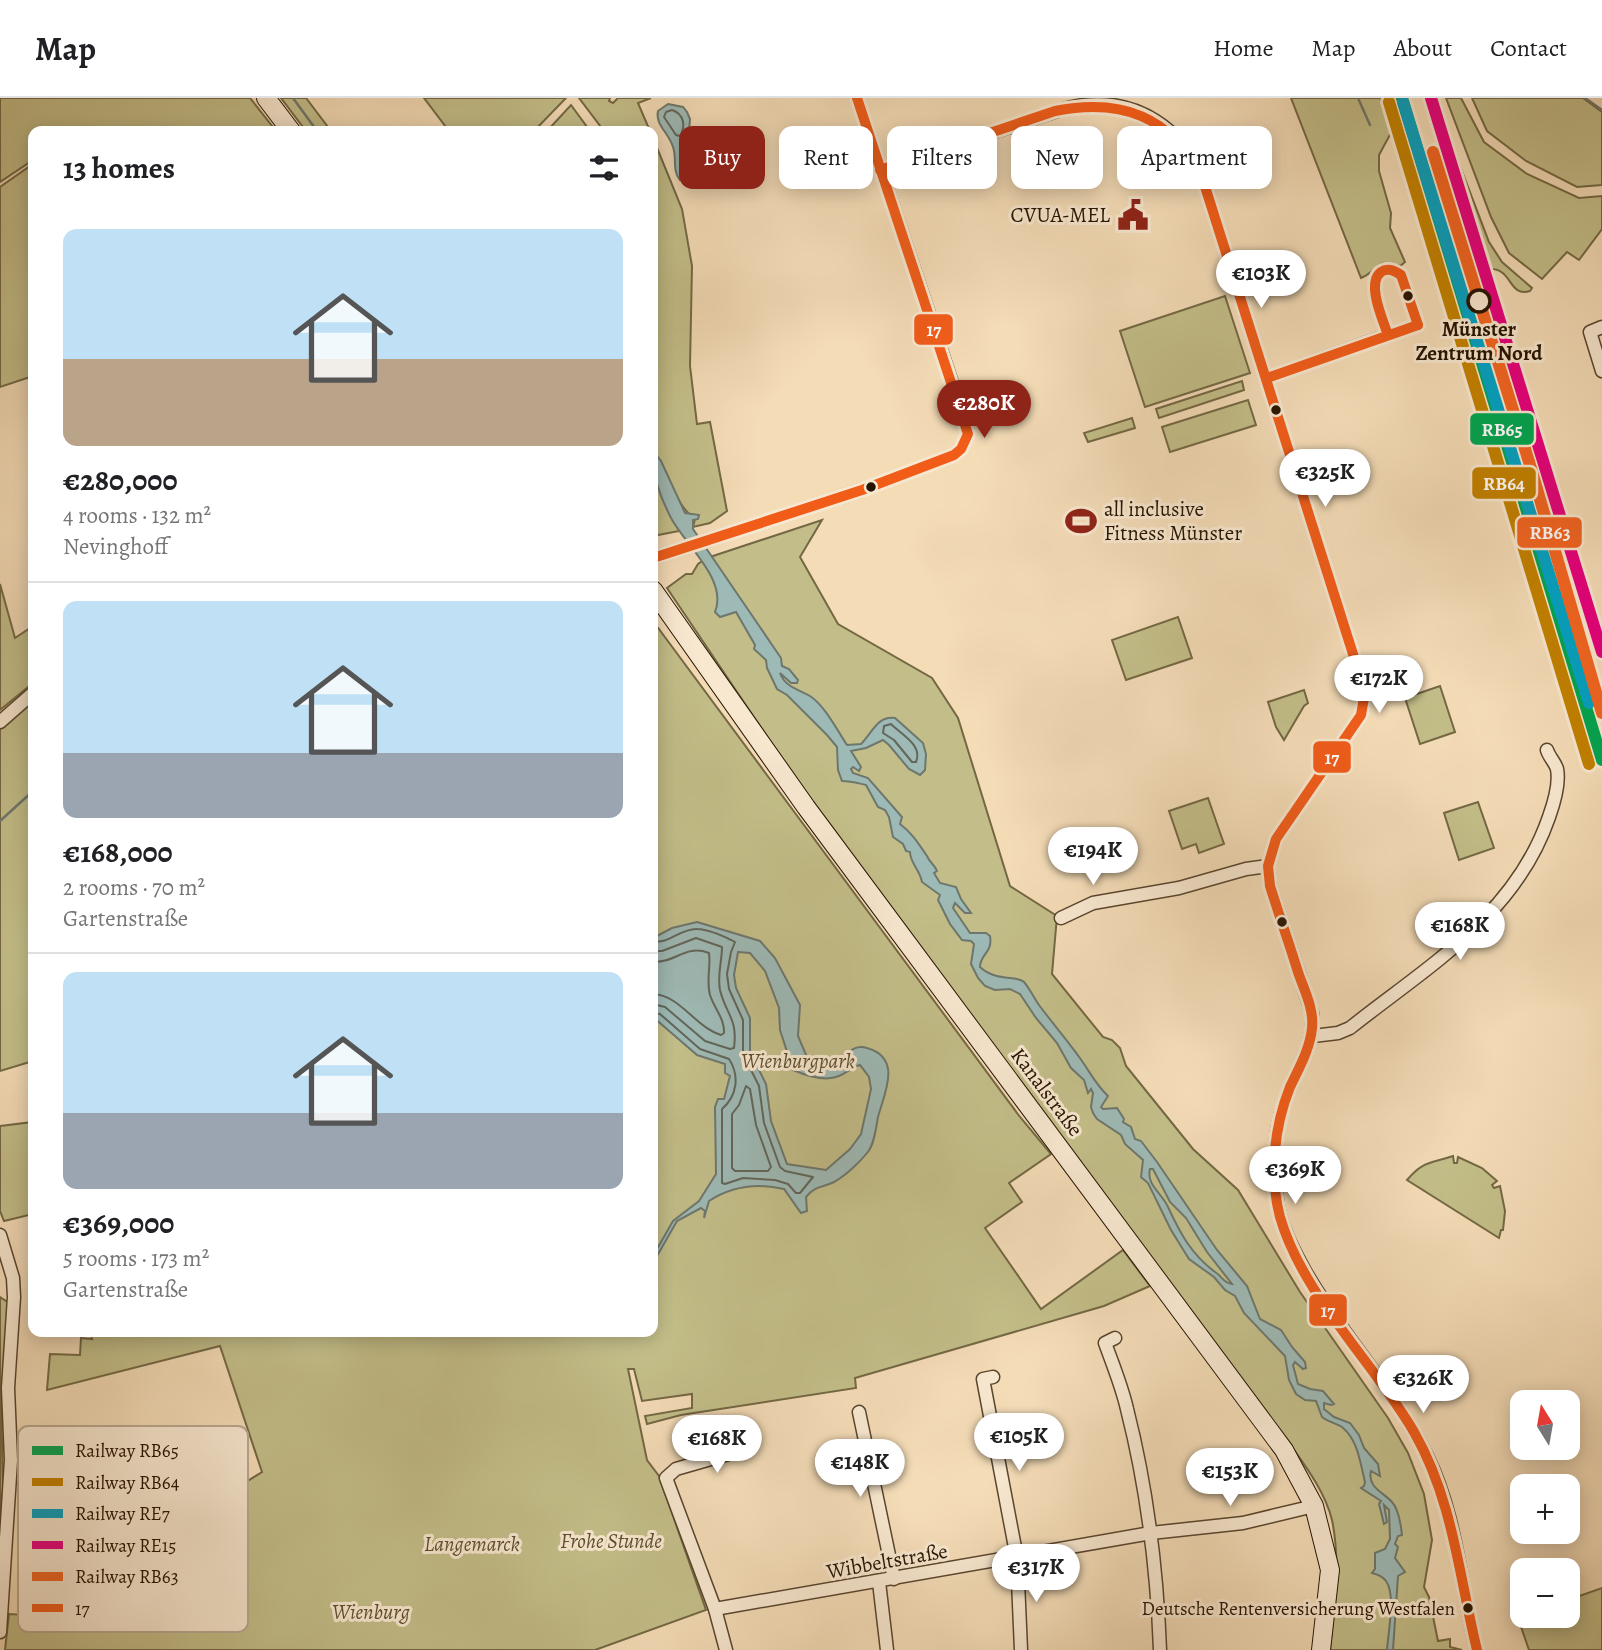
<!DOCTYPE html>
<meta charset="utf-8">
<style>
body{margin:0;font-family:Alegreya,serif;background:#f6f6f6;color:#202124;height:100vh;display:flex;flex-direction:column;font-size:26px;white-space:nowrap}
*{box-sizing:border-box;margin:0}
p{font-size:23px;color:#757577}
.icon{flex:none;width:38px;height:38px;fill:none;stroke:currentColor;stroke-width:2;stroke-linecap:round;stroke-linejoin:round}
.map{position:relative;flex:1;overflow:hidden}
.sheet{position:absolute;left:28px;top:28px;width:630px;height:1211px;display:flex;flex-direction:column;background:#fff;border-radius:14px;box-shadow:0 4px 18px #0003}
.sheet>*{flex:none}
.banner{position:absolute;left:679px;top:28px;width:665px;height:63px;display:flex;gap:14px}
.needle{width:46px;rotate:349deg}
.controls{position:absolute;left:1510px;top:1292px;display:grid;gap:14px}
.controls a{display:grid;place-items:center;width:70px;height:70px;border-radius:14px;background:#fff;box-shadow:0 4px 18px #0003;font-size:35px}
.price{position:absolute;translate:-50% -60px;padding:0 16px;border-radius:24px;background:#fff;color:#222;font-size:23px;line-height:46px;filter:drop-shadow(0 2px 4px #0008)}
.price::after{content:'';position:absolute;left:50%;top:42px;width:21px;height:16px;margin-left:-10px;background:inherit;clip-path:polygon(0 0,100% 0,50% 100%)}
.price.current{background:#8f2418;color:#fff}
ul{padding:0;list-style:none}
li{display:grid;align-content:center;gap:14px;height:371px;padding:0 35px}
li+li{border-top:2px solid #e0e0e0}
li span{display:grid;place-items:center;height:217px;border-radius:14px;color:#555}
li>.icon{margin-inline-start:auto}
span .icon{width:126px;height:126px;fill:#fffc;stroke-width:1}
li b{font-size:30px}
h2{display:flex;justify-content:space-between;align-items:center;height:84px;padding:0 35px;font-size:30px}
.chip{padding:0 24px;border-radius:14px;background:#fff;box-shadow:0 4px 18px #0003;font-size:24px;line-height:63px}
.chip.current{background:#8f2418;color:#fff}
header{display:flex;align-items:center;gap:42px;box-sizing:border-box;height:98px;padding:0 35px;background:#fff;border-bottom:2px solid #e0e0e0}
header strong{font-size:33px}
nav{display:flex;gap:38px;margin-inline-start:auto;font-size:24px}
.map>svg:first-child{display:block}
.green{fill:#c3be89;stroke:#746844;stroke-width:2}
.water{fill:#9ebab6;stroke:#6e776d;stroke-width:2;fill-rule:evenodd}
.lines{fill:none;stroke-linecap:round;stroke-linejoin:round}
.shore{stroke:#62665b;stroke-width:2}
.stream{stroke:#6e776d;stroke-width:2.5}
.minor-casing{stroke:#59452e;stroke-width:15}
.secondary-casing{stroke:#251300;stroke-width:20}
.minor{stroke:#f8e8d0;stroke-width:12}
.secondary{stroke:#f8e8d0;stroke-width:18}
.bus-1-casing{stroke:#f8e8d0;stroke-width:16}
.bus-1{stroke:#f25c19;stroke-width:10}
.rail-1-casing{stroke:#f8e8d0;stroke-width:18}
.rail-2-casing{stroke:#f8e8d0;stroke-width:18}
.rail-3-casing{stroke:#f8e8d0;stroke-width:18}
.rail-4-casing{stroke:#f8e8d0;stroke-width:18}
.rail-5-casing{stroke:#f8e8d0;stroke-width:18}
.rail-1{stroke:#00a651;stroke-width:12}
.rail-2{stroke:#c28100;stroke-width:12}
.rail-3{stroke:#02a2c4;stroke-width:12}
.rail-4{stroke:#e5007d;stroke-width:12}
.rail-5{stroke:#f26522;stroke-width:12}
.bus-dot{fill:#251300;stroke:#f8e8d0;stroke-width:2.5}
.stop-dot{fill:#f8e8d0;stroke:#251300;stroke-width:3.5}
.labels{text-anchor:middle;stroke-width:6;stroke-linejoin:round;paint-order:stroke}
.bus-label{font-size:19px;fill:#251300;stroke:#f8e8d0;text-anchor:end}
.poi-label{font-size:21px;fill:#251300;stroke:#f8e8d0;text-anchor:end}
.stop-label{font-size:21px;font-weight:bold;fill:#251300;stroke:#f8e8d0}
.park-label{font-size:21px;font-style:italic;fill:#5c4f30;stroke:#f8e8d0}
.street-label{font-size:21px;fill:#251300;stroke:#f8e8d0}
.key{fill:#f8e8d0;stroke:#b9a892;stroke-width:2}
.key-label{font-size:19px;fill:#251300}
.line-badge{stroke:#f8e8d0;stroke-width:2.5}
.badge-label{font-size:19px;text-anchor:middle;font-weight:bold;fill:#fff}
</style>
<header>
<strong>Map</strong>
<nav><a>Home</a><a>Map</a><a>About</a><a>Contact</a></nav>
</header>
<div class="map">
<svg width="1602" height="1552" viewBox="0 0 1602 1552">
<rect width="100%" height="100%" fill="#f4dcb7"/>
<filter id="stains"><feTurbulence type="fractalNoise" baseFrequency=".00286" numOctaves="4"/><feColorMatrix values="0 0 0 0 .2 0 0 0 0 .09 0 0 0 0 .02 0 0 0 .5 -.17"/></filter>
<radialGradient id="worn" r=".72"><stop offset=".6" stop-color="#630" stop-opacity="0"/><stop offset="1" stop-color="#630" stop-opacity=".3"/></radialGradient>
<!-- green -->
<g class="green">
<polygon points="0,0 250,0 276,33 33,33 33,62 0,84"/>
<polygon points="281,0 306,0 331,33 306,33"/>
<polygon points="424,0 566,0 534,33 449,33"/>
<polygon points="579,0 610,0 609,3 613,5 618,0 651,0 638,5 650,33 604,33"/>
<path d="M1291,0H1380L1392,33L1379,57V73L1391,115L1390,130L1405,164L1400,168C1376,158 1379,173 1361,180Z"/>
<polygon points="1446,0 1461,0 1484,44 1527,76 1579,100 1602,98 1602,131 1579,162 1567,154 1542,181 1509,155 1491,119"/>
<polygon points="1472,0 1583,0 1602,14 1602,87 1577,89 1526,63 1487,33"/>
<polygon points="571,7 590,33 547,33"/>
<path d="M653,40L682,111L692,168L690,268L697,326L710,324L727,413L710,425L693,429L695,421C673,406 670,372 653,353V240C654,231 652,225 653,216C655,199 659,195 653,176Z"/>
<path d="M1457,60L1489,144L1502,164L1532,190L1530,193C1507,200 1514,168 1486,171L1451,61Z"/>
<polygon points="33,66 33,278 0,289 0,89"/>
<polygon points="1225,198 1250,275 1145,309 1120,233"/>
<polygon points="1242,283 1244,292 1159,320 1156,311"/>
<polygon points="1248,302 1256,327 1170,354 1162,329"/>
<polygon points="1132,320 1135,330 1088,344 1084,335"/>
<polygon points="653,377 679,433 653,438"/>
<path d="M822,422L800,459L838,526L932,580L958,620L1010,788L1057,818L1052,876L1103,939L1112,942L1120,950L1126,968L1193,1051L1238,1092L1300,1194L1388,1320L1408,1355L1424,1396L1432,1442L1424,1489L1429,1499L1438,1543L1450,1541V1549L1462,1552H1330C1334,1509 1341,1465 1332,1422C1325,1393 1304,1366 1287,1342L830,732L667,490L686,476H692L698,466L707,460Z"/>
<polygon points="0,486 15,540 33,528 33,585 0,612"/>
<polygon points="1178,519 1192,560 1126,582 1112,542"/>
<polygon points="653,523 1020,1019 1051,1056 1009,1085 1022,1104 985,1130 1041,1211 1123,1152 1150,1188 1104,1208 855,1280 856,1290 681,1317 647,1326 645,1318 692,1310 692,1296 642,1303 634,1271 628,1271 647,1362 659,1378 706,1512 595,1552 5,1552 9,1516 61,1519 120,1463 262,1374 220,1248 47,1292 50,1256 80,1257 81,1240 92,1241 90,1234 653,1234"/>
<polygon points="1440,588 1455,634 1420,646 1405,600"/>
<polygon points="1304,592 1308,605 1304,608 1284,642 1276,629 1268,604"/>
<polygon points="33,597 33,963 0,973 0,627"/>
<polygon points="1208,700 1224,746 1199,755 1196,746 1182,751 1169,713"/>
<polygon points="1478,704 1494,750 1459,762 1444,715"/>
<polygon points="33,1024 33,1116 4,1123 0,1113 0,1028"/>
<path d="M1453,1058L1454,1065H1457L1458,1059L1482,1070L1497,1083L1492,1087L1494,1090L1500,1088L1505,1113L1503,1132H1501L1499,1140L1407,1082C1423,1063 1429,1066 1453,1058Z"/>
<polygon points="0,1199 9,1205 1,1304 3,1392 0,1424"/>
<polygon points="1602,1490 1602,1552 1529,1552 1518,1520 1524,1517 1568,1517 1568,1502"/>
</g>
<!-- water -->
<g class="water">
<path d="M668,6L683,9L687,14L690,21L689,34L693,52L689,65L693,75L687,82H680C672,73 677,60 673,49C669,35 655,27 658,13Z"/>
<path d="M653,353L661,363L685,415L699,417L698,421L693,422V431L781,560L782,568L789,571L798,582L797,585H791L780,575C785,589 798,591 810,598C825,608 837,632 847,647L861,646C872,635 878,617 895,620L923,645L926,656L925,672L920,677L909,671L889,647L883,642L866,650L851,653L861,669L859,673L853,669L851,671L853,675L868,680L902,719L900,726C913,736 918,745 927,758C930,765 934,766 937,773L934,775L940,785L956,789L961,801L971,815H965L955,805L953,810L970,835H986L990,838C993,855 980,856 980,869C996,884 1017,877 1024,884C1030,891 1034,900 1039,907C1053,926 1069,944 1082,963C1091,976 1097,988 1108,998L1101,1009L1103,1011L1117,1010L1124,1021L1123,1024L1131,1029L1135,1041L1141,1043L1157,1064L1217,1152L1247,1188L1260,1221L1281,1232L1292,1249L1305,1264L1306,1270L1303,1271L1295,1264L1293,1267L1298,1286L1310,1291L1323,1293L1334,1306L1331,1307L1324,1305V1311L1334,1319L1350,1325L1359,1337L1364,1350L1378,1366L1380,1378L1371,1373C1367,1389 1383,1394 1392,1404C1399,1411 1401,1428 1402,1437L1398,1438L1395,1446L1398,1449L1395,1460L1405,1474L1398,1478L1393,1552H1387C1388,1536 1396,1496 1386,1483C1383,1479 1376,1476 1372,1475L1375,1471V1455L1385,1451L1390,1441L1389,1412L1384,1407L1387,1424L1384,1426L1379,1406L1381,1403L1361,1390L1364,1388L1365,1384C1360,1364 1358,1342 1342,1329C1336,1325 1328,1324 1322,1319L1316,1303L1305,1302L1296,1296L1289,1282L1285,1258L1244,1215L1235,1198L1225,1192L1214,1179L1189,1161L1171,1132L1148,1085L1141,1079L1143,1062L1125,1046L1121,1037L1097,1021L1093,1015L1091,1009L1093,995L1091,991L1088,995L1084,982L1071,970L1057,945L1036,920L1020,896L1010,891L995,892L985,888L978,880L971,866L974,846L971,843L962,842L950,826L938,802L940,797L922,784C920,772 910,765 910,754L906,753L903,746L893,739L889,719L885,712L878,709L866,687C857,685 852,683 842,683L838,672L837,649L827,637L787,597L777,591L767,570L766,562L754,551L755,547L736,514L720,519L715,514C728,482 686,448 671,420C659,396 653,379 653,353ZM1150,1071H1153L1170,1104L1186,1120L1207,1154L1232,1186C1223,1185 1222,1178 1215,1174C1191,1156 1180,1135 1168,1109C1162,1095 1146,1087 1150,1071Z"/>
<path d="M697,824L760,843L775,860L800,907L798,938L809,964C816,966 823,969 830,967C845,964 850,944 867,950C903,960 884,996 878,1019C876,1030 874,1048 867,1055C859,1065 845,1078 834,1084C822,1090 816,1087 806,1099L807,1113L801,1115L784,1091C758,1085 732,1088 709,1103L704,1120L705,1113L701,1110L677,1123L653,1165V1158L673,1123L699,1103L716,1076L715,1009L718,1001H724L730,978L725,975V966L697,957L653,919V835L657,838L672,830ZM738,854L750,855L765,873L779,910L780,932L793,972C807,978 825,984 839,978C847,975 852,969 860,967L869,979L871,991L861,1036L850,1051L826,1072L787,1066L771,1023L766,986L750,954V920L736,890L734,877Z"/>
</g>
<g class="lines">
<!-- shore -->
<g class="shore">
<path d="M672,12C684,16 686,28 680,38L676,37L664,19L666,14Z"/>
<path d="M891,626C902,637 923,647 916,664H912L894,642L883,635L884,628Z"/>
<path d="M653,843C668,847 681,830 697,831C708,831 726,839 735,844L731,854L727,876L729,891L743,922V956L759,988L764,1025L780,1069L785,1073L813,1079L800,1095H796L788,1086L775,1082L743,1080L725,1086L722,1085V1011C737,998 740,978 729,961L700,951L660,916L653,915"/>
<path d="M653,853H662L696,840L722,849C722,863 717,877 720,892C726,917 738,920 734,950L730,951L705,943L665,909L653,906"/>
<path d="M653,864C676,865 685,846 709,855C711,869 706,882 710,897C714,910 725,921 724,935L721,937C695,929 680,897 653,896"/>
<polygon points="746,988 750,991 756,1027 771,1069 768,1073 735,1073 732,1070 732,1016 739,1007"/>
</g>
<!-- stream -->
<g class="stream">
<polyline points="293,0 317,33"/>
<polyline points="1358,0 1370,27"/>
<polyline points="1585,0 1602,12"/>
<polyline points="0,723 33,693"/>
</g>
<defs>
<g id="minor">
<path d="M880,72C922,58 965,44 1007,30C1032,22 1058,10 1084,7C1138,1 1181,31 1202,79L1365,594L1361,617L1276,741L1268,768L1270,788L1312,915C1315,949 1297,969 1286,1000C1273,1035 1272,1072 1278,1109C1282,1131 1294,1153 1305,1173C1341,1237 1394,1291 1427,1358C1457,1418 1460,1488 1477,1552"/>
<polyline points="1602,229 1590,234 1602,273"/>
<polyline points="1267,280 1388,237"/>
<polyline points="653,460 862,392 954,357 961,351 968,336 965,324 857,0"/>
<polyline points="0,624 33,595"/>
<polyline points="1061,820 1093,805 1179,790 1246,771 1268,768"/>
<path d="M1313,938L1338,935L1350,930C1428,868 1515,818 1549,719C1554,705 1560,686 1557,671C1555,664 1549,659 1547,652"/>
<polyline points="0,1137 13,1180 14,1199 8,1290 11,1362 0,1534"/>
<path d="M1115,1240L1105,1245C1113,1267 1122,1289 1127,1311C1147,1390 1157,1471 1160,1552"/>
<polyline points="993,1279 983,1281 1017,1460 1021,1552"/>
<polyline points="859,1314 894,1481"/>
<polyline points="879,1484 887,1552"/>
<polyline points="715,1511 1151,1435 1243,1425 1314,1408"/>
<polyline points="726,1552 715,1511 666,1380 676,1371 749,1350"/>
</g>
<g id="secondary">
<polyline points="266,0 291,33"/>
<polyline points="653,492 806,709 1284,1352 1314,1408 1330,1472 1321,1552"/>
</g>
</defs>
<!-- minor casing -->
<use href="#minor" class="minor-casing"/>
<!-- secondary casing -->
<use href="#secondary" class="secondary-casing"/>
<!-- minor -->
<use href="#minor" class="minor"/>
<!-- secondary -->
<use href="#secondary" class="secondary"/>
<defs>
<g id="bus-1">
<path d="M880,72L1055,13C1122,0 1170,18 1202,79L1365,594L1361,617L1276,741L1268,768L1270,788C1279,817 1289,845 1298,874C1304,892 1314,910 1312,930C1310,951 1299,970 1290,989C1274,1029 1269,1077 1280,1119C1302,1196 1374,1265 1414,1334C1453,1402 1459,1478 1477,1552"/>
<path d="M1388,237C1383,222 1366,185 1381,174C1388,169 1395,173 1401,177L1418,227"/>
<polyline points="1267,280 1418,227"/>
<polyline points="653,460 862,392 954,357 961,351 968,336 857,0"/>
</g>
</defs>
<!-- bus-1 casing -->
<use href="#bus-1" class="bus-1-casing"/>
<!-- bus-1 -->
<use href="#bus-1" class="bus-1"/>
<defs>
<polyline id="rail-1" points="1402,0 1602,662"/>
<polyline id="rail-2" points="1389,4 1589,666"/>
<polyline id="rail-3" points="1403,4 1589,605"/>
<polyline id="rail-4" points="1431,0 1602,554"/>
<polyline id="rail-5" points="1433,54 1530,367 1602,615"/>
</defs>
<!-- rail-1 casing -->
<use href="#rail-1" class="rail-1-casing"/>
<!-- rail-2 casing -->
<use href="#rail-2" class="rail-2-casing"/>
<!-- rail-3 casing -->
<use href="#rail-3" class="rail-3-casing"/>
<!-- rail-4 casing -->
<use href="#rail-4" class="rail-4-casing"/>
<!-- rail-5 casing -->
<use href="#rail-5" class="rail-5-casing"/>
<!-- rail-1 -->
<use href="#rail-1" class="rail-1"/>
<!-- rail-2 -->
<use href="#rail-2" class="rail-2"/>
<!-- rail-3 -->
<use href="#rail-3" class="rail-3"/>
<!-- rail-4 -->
<use href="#rail-4" class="rail-4"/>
<!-- rail-5 -->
<use href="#rail-5" class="rail-5"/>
</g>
<!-- icons -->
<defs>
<symbol id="civic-bare" viewBox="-9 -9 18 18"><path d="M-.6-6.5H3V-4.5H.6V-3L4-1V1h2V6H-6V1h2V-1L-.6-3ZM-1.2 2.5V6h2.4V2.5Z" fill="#8f2418" stroke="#f8e8d0" stroke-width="2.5" paint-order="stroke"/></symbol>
<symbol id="stadium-bare" viewBox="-9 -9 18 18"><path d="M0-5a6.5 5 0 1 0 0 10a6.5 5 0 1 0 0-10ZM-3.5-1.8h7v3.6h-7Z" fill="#8f2418" stroke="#f8e8d0" stroke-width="2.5" paint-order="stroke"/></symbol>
</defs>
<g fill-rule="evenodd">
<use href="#civic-bare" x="1111" y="95" width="44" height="44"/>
<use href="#stadium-bare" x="1059" y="401" width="44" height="44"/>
</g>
<!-- markers -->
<g class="bus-dot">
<circle cx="1408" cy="198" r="6"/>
<circle cx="1276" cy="312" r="6"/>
<circle cx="871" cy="389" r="6"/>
<circle cx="1282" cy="824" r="6"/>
<circle cx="1468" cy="1510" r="6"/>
</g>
<circle class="stop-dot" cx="1479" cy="203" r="11"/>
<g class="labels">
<!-- bus labels -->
<g class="bus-label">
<text x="1455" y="1517">Deutsche Rentenversicherung Westfalen</text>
</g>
<!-- poi labels -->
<g class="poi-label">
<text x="1110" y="124">CVUA-MEL</text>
<text x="1104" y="418" text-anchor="start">all inclusive<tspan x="1104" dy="24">Fitness Münster</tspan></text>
</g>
<!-- stop labels -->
<g class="stop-label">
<text x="1479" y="238">Münster<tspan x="1479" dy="24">Zentrum Nord</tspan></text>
</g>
<!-- park labels -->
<g class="park-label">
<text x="798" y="970">Wienburgpark</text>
<text x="611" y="1450">Frohe Stunde</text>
<text x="472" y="1453">Langemarck</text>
<text x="371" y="1521">Wienburg</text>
</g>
<!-- street labels -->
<g class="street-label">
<text transform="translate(1047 994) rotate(53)" y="7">Kanalstraße</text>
<text transform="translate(887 1463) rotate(-10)" y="7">Wibbeltstraße</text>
</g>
</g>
<!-- legend -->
<rect x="18" y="1328" width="230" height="206" rx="10" class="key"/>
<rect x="32" y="1348" width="31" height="9" fill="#00a651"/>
<rect x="32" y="1380" width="31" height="8" fill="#c28100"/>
<rect x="32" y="1411" width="31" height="9" fill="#02a2c4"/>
<rect x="32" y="1443" width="31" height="8" fill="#e5007d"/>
<rect x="32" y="1474" width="31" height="9" fill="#f26522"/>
<rect x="32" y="1506" width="31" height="8" fill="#f25c19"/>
<g class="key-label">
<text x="75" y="1359">Railway RB65</text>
<text x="75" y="1391">Railway RB64</text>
<text x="75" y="1422">Railway RE7</text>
<text x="75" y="1454">Railway RE15</text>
<text x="75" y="1485">Railway RB63</text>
<text x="75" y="1517">17</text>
</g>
<g class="line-badge">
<rect x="913" y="215" width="41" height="33" rx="7" fill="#f25c19"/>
<rect x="1469" y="314" width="66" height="34" rx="7" fill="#00a651"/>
<rect x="1471" y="368" width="66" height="34" rx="7" fill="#c28100"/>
<rect x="1516" y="418" width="67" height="33" rx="7" fill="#f26522"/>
<rect x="1312" y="642" width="40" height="34" rx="7" fill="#f25c19"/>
<rect x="1308" y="1195" width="40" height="34" rx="7" fill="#f25c19"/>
</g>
<g class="badge-label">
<text x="934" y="238">17</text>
<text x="1502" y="338">RB65</text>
<text x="1504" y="392">RB64</text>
<text x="1550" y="441">RB63</text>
<text x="1332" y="666">17</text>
<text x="1328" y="1219">17</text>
</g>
<rect width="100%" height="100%" filter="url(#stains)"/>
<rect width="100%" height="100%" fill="url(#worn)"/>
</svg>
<div class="controls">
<a><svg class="needle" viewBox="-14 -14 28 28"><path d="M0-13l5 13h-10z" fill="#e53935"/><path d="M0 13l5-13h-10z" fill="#757577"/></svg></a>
<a>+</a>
<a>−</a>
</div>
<b class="price" style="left:1261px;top:212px">€103K</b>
<b class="price current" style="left:984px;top:342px">€280K</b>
<b class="price" style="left:1325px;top:411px">€325K</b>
<b class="price" style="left:1379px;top:617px">€172K</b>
<b class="price" style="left:1093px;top:789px">€194K</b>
<b class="price" style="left:1460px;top:864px">€168K</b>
<b class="price" style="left:1295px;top:1108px">€369K</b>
<b class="price" style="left:1423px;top:1317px">€326K</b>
<b class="price" style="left:1019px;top:1375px">€105K</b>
<b class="price" style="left:717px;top:1377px">€168K</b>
<b class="price" style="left:860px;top:1401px">€148K</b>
<b class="price" style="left:1230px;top:1410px">€153K</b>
<b class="price" style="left:1036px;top:1506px">€317K</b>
<div class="banner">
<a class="chip current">Buy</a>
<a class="chip">Rent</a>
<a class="chip">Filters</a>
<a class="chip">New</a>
<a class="chip">Apartment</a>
</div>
<section class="sheet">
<h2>13 homes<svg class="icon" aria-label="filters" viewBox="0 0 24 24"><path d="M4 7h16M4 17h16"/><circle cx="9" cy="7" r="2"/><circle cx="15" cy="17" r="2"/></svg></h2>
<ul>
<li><span style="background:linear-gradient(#bfe0f5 60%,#b9a48a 0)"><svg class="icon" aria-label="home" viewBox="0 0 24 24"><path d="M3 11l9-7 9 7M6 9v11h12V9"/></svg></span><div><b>€280,000</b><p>4 rooms · 132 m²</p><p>Nevinghoff</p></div></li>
<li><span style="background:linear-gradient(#bfe0f5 70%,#9aa5b1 0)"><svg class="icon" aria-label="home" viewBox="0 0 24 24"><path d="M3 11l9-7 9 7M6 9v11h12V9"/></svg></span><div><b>€168,000</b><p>2 rooms · 70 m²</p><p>Gartenstraße</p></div></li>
<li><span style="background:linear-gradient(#bfe0f5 65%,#9aa5b1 0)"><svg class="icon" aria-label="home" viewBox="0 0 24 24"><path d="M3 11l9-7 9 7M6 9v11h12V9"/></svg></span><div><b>€369,000</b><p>5 rooms · 173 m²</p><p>Gartenstraße</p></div></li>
</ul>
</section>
</div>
